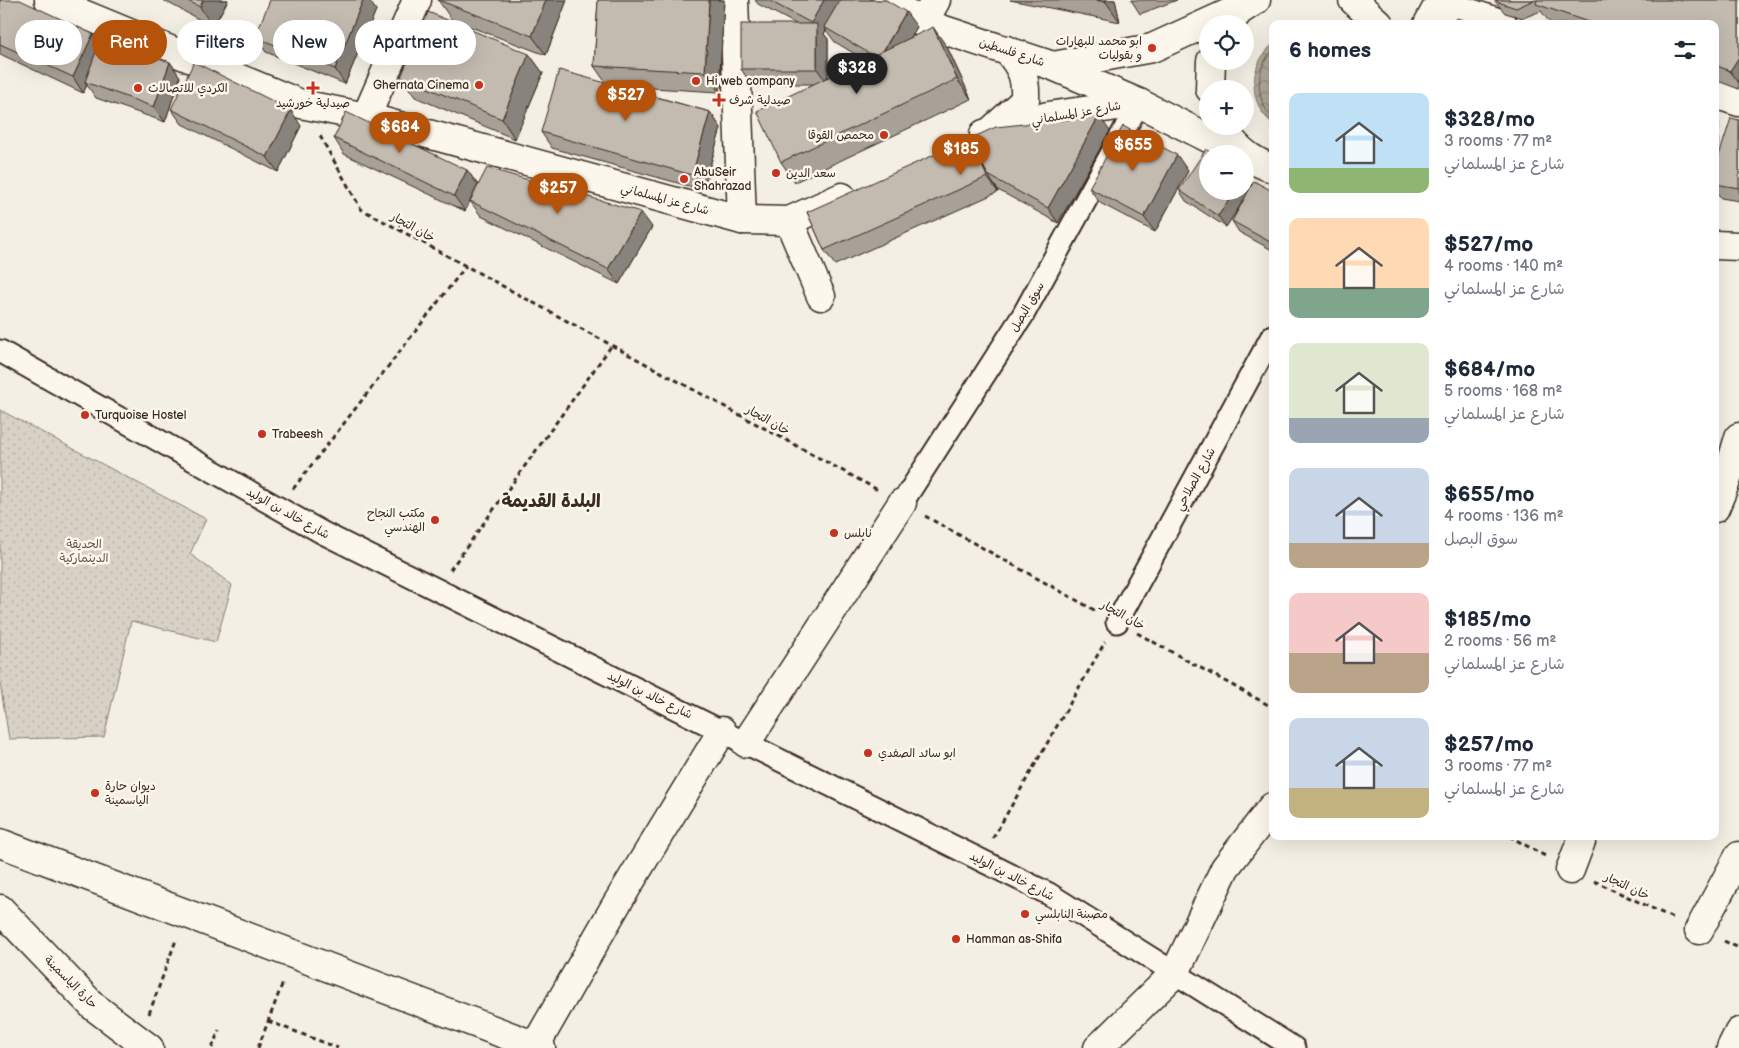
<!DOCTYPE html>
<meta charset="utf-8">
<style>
body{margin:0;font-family:"Balsamiq Sans","Playpen Sans Arabic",sans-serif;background:#f2f2f3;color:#1f2937;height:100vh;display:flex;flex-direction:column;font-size:19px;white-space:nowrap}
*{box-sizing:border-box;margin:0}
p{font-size:16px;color:#747a83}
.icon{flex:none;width:28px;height:28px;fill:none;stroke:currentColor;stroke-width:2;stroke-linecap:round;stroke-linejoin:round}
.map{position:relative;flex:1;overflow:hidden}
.sheet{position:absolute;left:1269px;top:20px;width:450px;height:820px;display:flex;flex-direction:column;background:#fff;border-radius:10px;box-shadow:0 5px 20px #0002}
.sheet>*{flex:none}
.hud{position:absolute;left:15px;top:20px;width:475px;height:45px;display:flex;gap:10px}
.controls{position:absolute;left:1199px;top:15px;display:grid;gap:10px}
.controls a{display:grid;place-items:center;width:55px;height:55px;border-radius:50%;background:#fff;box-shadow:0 5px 20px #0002;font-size:25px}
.price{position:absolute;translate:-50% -42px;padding:0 11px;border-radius:18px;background:#b45309;color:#fff;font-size:16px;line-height:32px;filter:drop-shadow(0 1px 2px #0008)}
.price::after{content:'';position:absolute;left:50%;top:30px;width:15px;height:11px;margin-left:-8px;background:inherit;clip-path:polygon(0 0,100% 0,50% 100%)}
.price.current{background:#222;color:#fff}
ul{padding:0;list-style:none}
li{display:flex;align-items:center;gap:15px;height:125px;padding:0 20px}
li span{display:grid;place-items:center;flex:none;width:140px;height:100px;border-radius:10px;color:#555}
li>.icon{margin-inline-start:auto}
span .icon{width:60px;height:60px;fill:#fffc;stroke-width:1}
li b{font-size:21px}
h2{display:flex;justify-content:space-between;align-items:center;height:60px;padding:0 20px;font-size:21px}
.chip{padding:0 18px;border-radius:22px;background:#fff;box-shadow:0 5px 20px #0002;font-size:18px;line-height:45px}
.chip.current{background:#b45309;color:#fff}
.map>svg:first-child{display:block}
.park{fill:url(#park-dots);stroke:#8a7e72}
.water{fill:url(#water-waves);stroke:#817468}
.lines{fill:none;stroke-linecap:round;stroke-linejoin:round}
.shore{stroke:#695c50;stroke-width:1}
.pedestrian-casing{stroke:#3b2a1e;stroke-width:25}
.minor-casing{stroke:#3b2a1e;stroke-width:31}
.secondary-casing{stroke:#3b2a1e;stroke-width:31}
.path{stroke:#3b2a1e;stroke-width:3;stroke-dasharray:5 4;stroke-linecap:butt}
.pedestrian{stroke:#fbf7ec;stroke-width:21}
.minor{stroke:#fbf7ec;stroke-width:28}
.secondary{stroke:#fbf7ec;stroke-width:28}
.wall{fill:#a8a197;stroke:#3b2a1e;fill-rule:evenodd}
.shaded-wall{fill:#88837b;stroke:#3b2a1e}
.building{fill:#c3bbb0;stroke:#3b2a1e}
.poi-dot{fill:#c8321e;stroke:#fbf7ec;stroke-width:2}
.labels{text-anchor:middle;stroke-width:5;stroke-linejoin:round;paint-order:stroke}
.poi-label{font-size:12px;fill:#3b2a1e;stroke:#fbf7ec;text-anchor:start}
.street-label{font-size:12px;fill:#3b2a1e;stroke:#fbf7ec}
.park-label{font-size:12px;fill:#625448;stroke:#fbf7ec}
.district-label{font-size:18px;font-weight:bold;fill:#3b2a1e;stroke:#fbf7ec}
</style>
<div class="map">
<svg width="1739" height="1048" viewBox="0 0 1739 1048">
<defs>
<pattern id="park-dots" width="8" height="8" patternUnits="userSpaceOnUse" patternTransform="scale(1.25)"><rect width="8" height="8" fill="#d8d1c6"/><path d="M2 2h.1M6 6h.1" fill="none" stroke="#bab4aa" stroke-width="1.8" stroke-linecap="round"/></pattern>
<pattern id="water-waves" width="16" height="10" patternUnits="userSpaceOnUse" patternTransform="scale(1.25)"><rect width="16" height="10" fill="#afa69a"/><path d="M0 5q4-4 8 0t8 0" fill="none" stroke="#90877d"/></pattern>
</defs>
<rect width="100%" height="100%" fill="#f3efe4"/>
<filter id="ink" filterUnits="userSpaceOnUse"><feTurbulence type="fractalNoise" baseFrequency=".02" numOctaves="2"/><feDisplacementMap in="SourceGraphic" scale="10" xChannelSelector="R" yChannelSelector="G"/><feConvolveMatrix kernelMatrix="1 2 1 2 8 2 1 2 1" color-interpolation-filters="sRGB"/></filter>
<g filter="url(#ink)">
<!-- park -->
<polygon class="park" points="0,410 206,519 190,554 232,585 216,642 131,621 104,737 9,739 0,683"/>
<!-- water -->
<path class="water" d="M1272,45V123C1248,103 1248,66 1272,45Z"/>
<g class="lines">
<!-- shore -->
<path class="shore" d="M1272,52C1255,67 1255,101 1272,117"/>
<defs>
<g id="pedestrian">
<polyline points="0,351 323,533 1049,894 1294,1048"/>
<polyline points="902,503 1023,315 1139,103"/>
<polyline points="1117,622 1272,336"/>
</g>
<g id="minor">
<polyline points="734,0 742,220"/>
<polyline points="886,0 923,23 1053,66 1139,103"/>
<polyline points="1440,3 1503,24"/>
<polyline points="923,23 936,0"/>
<polyline points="1053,66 1152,48 1251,3"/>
<polyline points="1715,94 1739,102"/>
<polyline points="366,117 417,0"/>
<path d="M989,133L1025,100C1026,77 1022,68 1007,50"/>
<polyline points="789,221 821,296"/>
<polyline points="1715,245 1739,246"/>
<polyline points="1715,508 1727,479 1739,437"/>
<polyline points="746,743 902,503"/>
<polyline points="0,843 541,1048"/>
<polyline points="1570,870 1583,836"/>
<polyline points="0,909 93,1006 149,1048"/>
<polyline points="1699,930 1739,856"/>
<polyline points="534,1048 616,905 722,731"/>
<polyline points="1098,1048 1175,973 1225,868 1272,807"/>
<polyline points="1731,1048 1739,1032"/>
</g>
<g id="secondary">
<polyline points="49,0 301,104 366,117 742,220 789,221 842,197"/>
<polyline points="1353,0 1379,24"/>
<polyline points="1229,24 1239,11 1256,0"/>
<polyline points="1428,24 1441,0"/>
<polyline points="1210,89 1211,61"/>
<polyline points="984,134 1048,116 1139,103 1240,154"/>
<path d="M1230,138C1240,152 1256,163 1272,168"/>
</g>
</defs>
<!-- pedestrian casing -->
<use href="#pedestrian" class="pedestrian-casing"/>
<!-- minor casing -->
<use href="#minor" class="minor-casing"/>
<!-- secondary casing -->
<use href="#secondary" class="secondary-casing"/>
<!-- path -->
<g class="path">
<polyline points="320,136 361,209 878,490"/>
<polyline points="293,489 466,266"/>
<polyline points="925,516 1096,611"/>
<polyline points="450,570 612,345"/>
<polyline points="1137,633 1272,707"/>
<polyline points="1509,836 1547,857"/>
<polyline points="993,838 1105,642"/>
<polyline points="1594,881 1675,919"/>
<polyline points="1724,941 1739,948"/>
<polyline points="149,1014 176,940"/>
<polyline points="268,1021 338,1048"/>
<polyline points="212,1048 219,1030"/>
<polyline points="258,1048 283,982"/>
</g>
<!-- pedestrian -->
<use href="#pedestrian" class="pedestrian"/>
<!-- minor -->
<use href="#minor" class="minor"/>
<!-- secondary -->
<use href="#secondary" class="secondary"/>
</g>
<!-- wall -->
<g class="wall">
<polygon points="0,0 93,34 99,43 170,62 180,77 165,122 96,98 87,85 83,93 0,54"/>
<polygon points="163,0 228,0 213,27"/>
<polygon points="438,0 567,0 546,55 452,20"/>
<polygon points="598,0 724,0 719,92 618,86 710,112 721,128 703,190 552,148 541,132 606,83 594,66"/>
<path d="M755,0H886L917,27L910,38L947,47L971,99L795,182L781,162L813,84H751L741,69L796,24L758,4ZM826,30L835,42L865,60L828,78V39L824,34Z"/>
<polygon points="1010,0 1115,0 1120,22"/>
<polygon points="1131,0 1177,0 1140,14"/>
<polygon points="1494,0 1739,0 1739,89 1715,80 1715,24 1551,24 1550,23 1541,11 1523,18 1505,13 1499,6"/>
<polygon points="376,10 345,84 266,52 255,37"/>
<polygon points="529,54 543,73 515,139 415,97 401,77"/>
<polygon points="171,109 301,126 278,172 182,124"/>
<polygon points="1715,117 1719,123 1717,161 1739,120 1739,201 1721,198 1716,191 1715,192"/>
<polygon points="1110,131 1058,223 998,190 995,186 998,192 835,265 824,250 807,212"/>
<polygon points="334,138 467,170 478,185 465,211 344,154"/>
<polygon points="1188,171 1155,232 1100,203 1089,188"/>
<polygon points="1252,185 1272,191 1272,250 1239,232 1232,221 1245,197 1226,227 1186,201 1179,190"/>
<polygon points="470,201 652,227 619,284 481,216"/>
</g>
<!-- shaded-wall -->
<g class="shaded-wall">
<polygon points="203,0 228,0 213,27 200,7"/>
<polygon points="363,0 369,0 376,10 345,84 335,69"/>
<polygon points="546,0 567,0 546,55 532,36"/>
<polygon points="709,0 724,0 719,92 705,72"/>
<polygon points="824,0 843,0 824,27 826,30 824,34 828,39 828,84 817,69 817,31 811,23"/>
<polygon points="1105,0 1115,0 1120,22 1106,2"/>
<polygon points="906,12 917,27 889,74 879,59"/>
<polygon points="933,27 947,47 971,99 957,79"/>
<polygon points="93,34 104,49 85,82 87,85 83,93 73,77"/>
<polygon points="529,54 543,73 515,139 502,119"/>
<polygon points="1739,57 1739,83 1730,71"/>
<polygon points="170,62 180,77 165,122 154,107"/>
<polygon points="291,110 301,126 278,172 267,157"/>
<polygon points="710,112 721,128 703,190 692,175"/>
<polygon points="1099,116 1110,131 1058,223 1048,208"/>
<polygon points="1715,117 1719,123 1716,184 1715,184"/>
<polygon points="1177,155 1188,171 1155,232 1144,217"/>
<polygon points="979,158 988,175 995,186 998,192 987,177"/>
<polygon points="467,170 478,185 465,211 454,196"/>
<polygon points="1245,175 1253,186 1226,227 1218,216 1235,191 1245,191"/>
<polygon points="641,212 652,227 619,284 608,269"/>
</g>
<!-- building -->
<g class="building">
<polygon points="0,0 20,0 93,34 73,77 0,44"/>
<polygon points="186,0 203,0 200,7"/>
<polygon points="270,0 363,0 335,69 255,37"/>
<polygon points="438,0 546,0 532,36"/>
<polygon points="598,0 709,0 705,72 594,66"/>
<polygon points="768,0 824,0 811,23"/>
<polygon points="840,0 886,0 906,12 883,51 874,56 824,27"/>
<polygon points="1095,0 1105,0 1106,2"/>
<polygon points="1496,0 1534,0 1516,8 1498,2"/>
<polygon points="1537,0 1739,0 1739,57 1730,71 1715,65 1715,24 1594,24 1536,4"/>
<polygon points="428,12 529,54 502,119 401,77"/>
<polygon points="1457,18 1474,24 1454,24"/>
<rect x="741" y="24" width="76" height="45"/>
<polygon points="933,27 957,79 781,162 757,111"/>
<polygon points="101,38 170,62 154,107 85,82"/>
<polygon points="194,62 291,110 267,157 171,109"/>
<polygon points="559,70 710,112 692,175 541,132"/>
<polygon points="346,112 467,170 454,196 334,138"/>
<polygon points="1099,116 1048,208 988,175 979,158 987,177 824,250 807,212 996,127"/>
<polygon points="1731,118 1739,120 1739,188 1715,184 1715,168"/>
<polygon points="1123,126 1177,155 1144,217 1089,188"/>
<polygon points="1206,149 1212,154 1208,154 1208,191 1235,191 1218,216 1179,190"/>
<polygon points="487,168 641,212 608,269 470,201"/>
<polygon points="1254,181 1272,191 1272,243 1232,221"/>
</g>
</g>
<!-- markers -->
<g class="poi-dot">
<circle cx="1152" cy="48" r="5"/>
<circle cx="696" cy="81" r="5"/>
<circle cx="479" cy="85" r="5"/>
<circle cx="138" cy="88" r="5"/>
<path d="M310.5 80.5h5v5h5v5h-5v5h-5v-5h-5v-5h5z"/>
<path d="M716.5 92.5h5v5h5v5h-5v5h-5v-5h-5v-5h5z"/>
<circle cx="884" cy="135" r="5"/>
<circle cx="776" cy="173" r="5"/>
<circle cx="684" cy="179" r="5"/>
<circle cx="85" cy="415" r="5"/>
<circle cx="262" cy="434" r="5"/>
<circle cx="435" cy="520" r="5"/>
<circle cx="834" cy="533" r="5"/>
<circle cx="868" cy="753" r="5"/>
<circle cx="95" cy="793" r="5"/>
<circle cx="1025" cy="914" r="5"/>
<circle cx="956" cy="939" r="5"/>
</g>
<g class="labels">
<!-- poi labels -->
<g class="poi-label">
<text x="1142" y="45" text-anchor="end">ابو محمد للبهارات<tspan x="1142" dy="14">و بقوليات</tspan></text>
<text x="706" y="85">Hi web company</text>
<text x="469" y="89" text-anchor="end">Ghernata Cinema</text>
<text x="148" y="92">الكردي للاتصالات</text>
<text x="729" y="104">صيدلية شرف</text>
<text x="313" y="107" text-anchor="middle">صيدلية خورشيد</text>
<text x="874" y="139" text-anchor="end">محمص القوقا</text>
<text x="694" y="176">AbuSeir<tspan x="694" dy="14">Shahrazad</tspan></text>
<text x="786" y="177">سعد الدين</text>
<text x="95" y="419">Turquoise Hostel</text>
<text x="272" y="438">Trabeesh</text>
<text x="425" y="517" text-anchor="end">مكتب النجاح<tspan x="425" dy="14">الهندسي</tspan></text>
<text x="844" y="537">نابلس</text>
<text x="878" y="757">ابو سائد الصفدي</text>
<text x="105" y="790">ديوان حارة<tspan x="105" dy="14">الياسمينة</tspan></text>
<text x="1035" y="918">مصبنة النابلسي</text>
<text x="966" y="943">Hamman as-Shifa</text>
</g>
<!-- street labels -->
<g class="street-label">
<text transform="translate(1012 52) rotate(18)" y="4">شارع فلسطين</text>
<text transform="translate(1076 113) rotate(-10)" y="4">شارع عز المسلماني</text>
<text transform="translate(665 199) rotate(15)" y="4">شارع عز المسلماني</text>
<text transform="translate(413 227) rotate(29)" y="4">خان التجار</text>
<text transform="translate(1027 307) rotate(-60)" y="4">سوق البصل</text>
<text transform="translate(768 420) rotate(29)" y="4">خان التجار</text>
<text transform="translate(1195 479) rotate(-61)" y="4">شارع الصلاحي</text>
<text transform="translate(288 513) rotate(29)" y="4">شارع خالد بن الوليد</text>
<text transform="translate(1123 615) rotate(29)" y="4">خان التجار</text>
<text transform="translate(650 695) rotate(26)" y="4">شارع خالد بن الوليد</text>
<text transform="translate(1012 876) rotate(27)" y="4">شارع خالد بن الوليد</text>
<text transform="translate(1627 886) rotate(25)" y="4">خان التجار</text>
<text transform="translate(71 982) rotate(45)" y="4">حارة الياسمينة</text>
</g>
<!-- park labels -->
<g class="park-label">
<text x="84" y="548">الحديقة<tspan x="84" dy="14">الدينماركية</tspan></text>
</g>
<!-- district labels -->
<g class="district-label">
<text x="551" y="507">البلدة القديمة</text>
</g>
</g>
</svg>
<div class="controls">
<a><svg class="icon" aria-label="locate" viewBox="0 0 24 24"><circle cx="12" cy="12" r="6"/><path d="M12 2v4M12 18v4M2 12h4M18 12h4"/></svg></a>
<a>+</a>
<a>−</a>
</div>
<b class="price current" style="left:857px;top:95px">$328</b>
<b class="price" style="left:626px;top:122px">$527</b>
<b class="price" style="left:400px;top:154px">$684</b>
<b class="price" style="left:1133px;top:172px">$655</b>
<b class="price" style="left:961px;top:176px">$185</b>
<b class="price" style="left:558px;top:215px">$257</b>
<div class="hud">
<a class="chip">Buy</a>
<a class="chip current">Rent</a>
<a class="chip">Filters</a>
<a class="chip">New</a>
<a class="chip">Apartment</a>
</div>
<section class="sheet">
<h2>6 homes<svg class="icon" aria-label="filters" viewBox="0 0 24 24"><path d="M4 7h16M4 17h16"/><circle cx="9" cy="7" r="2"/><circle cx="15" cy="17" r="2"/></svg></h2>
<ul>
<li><span style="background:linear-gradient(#bfe0f5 75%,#8fb573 0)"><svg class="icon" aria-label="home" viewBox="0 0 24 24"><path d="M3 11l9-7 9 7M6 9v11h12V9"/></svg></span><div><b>$328/mo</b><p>3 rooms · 77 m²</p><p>شارع عز المسلماني</p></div></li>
<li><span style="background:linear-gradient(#ffd9b3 70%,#7fa58c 0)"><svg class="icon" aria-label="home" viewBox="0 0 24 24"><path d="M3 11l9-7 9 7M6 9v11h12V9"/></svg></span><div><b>$527/mo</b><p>4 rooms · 140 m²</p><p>شارع عز المسلماني</p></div></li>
<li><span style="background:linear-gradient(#dfe7d0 75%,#9aa5b1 0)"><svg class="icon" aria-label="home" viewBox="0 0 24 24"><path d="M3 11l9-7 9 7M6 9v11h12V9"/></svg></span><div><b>$684/mo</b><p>5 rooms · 168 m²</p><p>شارع عز المسلماني</p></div></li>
<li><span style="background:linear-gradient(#c9d6e8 75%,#b9a48a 0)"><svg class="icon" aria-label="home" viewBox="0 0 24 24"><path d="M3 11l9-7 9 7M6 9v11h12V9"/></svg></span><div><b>$655/mo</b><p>4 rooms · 136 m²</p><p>سوق البصل</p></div></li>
<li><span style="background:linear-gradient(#f6c9c9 60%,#b9a48a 0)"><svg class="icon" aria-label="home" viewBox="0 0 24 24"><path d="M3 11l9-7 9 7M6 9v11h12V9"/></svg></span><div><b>$185/mo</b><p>2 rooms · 56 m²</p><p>شارع عز المسلماني</p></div></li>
<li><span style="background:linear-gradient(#c9d6e8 70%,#c2b280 0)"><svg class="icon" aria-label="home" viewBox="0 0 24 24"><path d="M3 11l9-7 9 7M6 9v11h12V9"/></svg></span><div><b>$257/mo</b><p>3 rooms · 77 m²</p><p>شارع عز المسلماني</p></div></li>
</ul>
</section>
</div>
